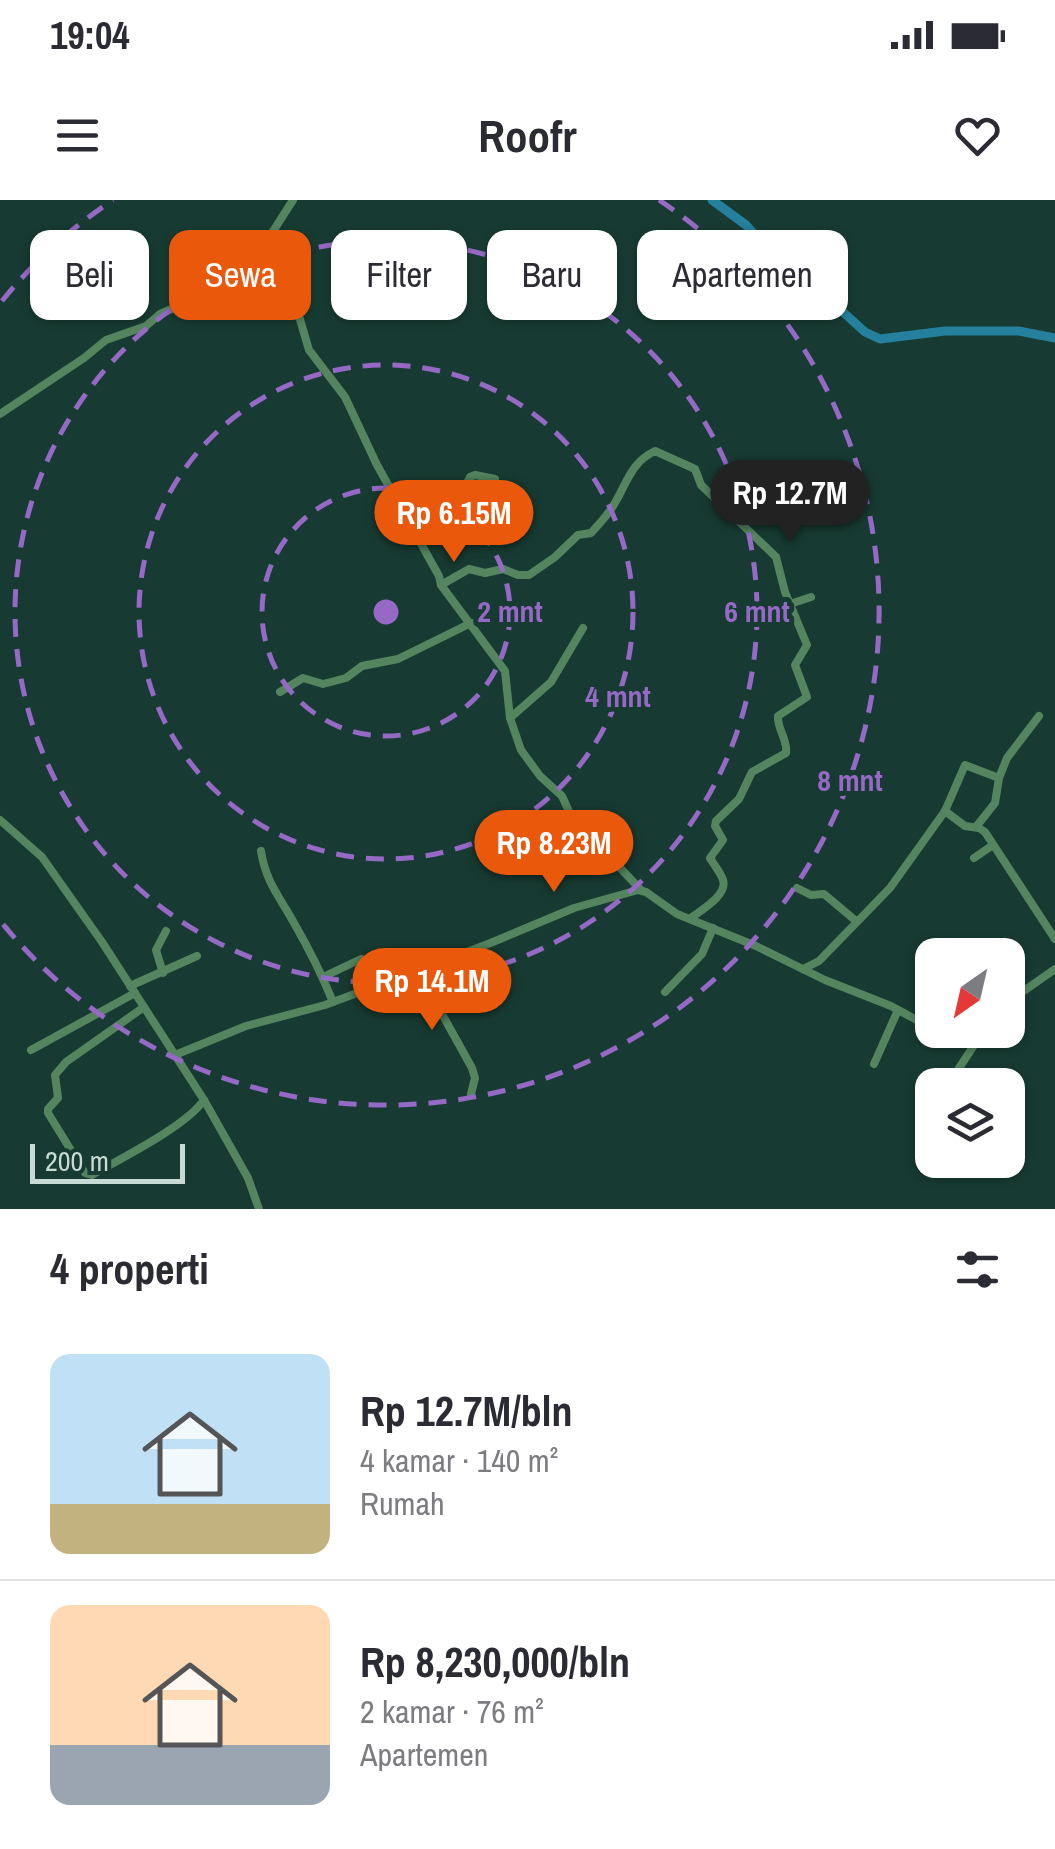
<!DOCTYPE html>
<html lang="id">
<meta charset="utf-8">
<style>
body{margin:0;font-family:"Archivo Narrow",sans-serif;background:#f7f7f7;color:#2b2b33;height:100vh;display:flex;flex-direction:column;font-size:38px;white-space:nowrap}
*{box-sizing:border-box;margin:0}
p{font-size:32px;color:#7c7c81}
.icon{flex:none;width:55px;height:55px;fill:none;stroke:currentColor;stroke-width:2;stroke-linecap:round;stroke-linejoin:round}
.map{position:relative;height:1009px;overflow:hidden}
.drawer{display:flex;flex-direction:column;background:#fff;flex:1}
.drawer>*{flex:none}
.hud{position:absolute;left:30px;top:30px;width:995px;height:90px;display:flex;gap:20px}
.needle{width:65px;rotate:214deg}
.tools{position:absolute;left:915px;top:738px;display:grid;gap:20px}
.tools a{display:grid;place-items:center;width:110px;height:110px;border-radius:20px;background:#fff;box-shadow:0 2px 8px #0004;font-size:50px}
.scale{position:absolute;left:30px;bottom:25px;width:155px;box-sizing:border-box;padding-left:10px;border:5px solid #c7dbd4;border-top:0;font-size:28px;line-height:35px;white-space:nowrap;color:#c7dbd4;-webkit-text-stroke:8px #173b32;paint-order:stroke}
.price{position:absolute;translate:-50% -85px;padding:0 22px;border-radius:35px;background:#ea580c;color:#fff;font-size:32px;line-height:65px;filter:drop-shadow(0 2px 5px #0008)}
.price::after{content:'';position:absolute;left:50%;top:60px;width:30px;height:22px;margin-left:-15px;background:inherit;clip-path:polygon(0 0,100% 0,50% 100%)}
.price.on{background:#222;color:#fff}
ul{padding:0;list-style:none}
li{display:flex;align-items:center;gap:30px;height:250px;padding:0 50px}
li+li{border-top:2px solid #e1e1e2}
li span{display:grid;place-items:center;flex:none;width:280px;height:200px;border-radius:20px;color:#555}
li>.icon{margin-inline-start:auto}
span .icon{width:120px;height:120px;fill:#fffc;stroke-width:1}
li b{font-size:42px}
h2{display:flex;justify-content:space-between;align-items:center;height:120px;padding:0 50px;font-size:42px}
.chip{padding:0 35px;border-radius:20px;background:#fff;box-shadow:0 2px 8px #0004;font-size:35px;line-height:90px}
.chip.on{background:#ea580c;color:#fff}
.status{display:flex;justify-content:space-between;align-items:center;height:70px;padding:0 50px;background:#fff;direction:ltr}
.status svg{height:28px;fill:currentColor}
header{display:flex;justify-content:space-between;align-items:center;height:130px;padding:0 50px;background:#fff;font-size:45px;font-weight:700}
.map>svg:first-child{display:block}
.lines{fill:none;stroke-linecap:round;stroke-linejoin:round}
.river{stroke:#25809e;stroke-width:9}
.minor{stroke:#55855e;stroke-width:8}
.ring{fill:none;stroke:#9669c6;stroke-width:5;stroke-dasharray:18 12}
.centre{fill:#9669c6;stroke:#173b32;stroke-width:5}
.ring-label{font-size:30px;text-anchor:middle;font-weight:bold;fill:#9669c6;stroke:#173b32;stroke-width:10;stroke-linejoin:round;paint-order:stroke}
</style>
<div class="status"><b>19:04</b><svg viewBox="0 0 49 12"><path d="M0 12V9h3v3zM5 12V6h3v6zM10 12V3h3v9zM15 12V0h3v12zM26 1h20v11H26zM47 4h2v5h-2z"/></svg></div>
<header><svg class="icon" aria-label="menu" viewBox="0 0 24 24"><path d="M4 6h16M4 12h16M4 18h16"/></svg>Roofr<svg class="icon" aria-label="heart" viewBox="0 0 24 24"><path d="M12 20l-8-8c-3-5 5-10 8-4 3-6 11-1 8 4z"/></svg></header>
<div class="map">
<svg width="1055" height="1009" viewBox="0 0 1055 1009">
<rect width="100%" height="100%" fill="#173b32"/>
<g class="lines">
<!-- river -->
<polyline class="river" points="712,0 746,25 808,93 843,112 865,132 880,139 945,131 1019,131 1055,138"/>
<!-- minor -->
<g class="minor">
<polyline points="253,60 284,76 289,82 309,150 345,197 377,265 439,376 441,385 505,471 510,518 521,550 540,576 562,596 571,616 641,690"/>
<polyline points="0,214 84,158 106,140 146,126 160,114 176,107 188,92 204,87 256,58 293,0"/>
<polyline points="419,341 451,314 470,277 475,275 495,279"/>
<path d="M441,385L469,369L485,373L503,369L518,375H529L555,357L578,335L591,333C600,323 610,313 616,301C628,280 632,262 655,251L695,269L701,285L776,357L785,392L807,445L795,465L807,497L778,516C777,529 788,540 786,553L752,572L739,599L716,621L715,626L723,640L710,658C714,665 721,673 723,680C728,695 701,710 691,718"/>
<polyline points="790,404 811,397"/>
<polyline points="280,492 303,478 323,484 346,478 362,466 398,459 471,423"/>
<polyline points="510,518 551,482 583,428"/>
<polyline points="945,611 965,626 979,628 985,632 1055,739"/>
<polyline points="0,620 42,657 102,742 204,900 248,978 259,1009"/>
<polyline points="976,627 995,603 999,578 1007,558 1039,516"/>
<path d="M261,651C266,683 280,697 294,723C309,749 322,775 333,802"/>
<polyline points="974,658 993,645"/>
<polyline points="797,688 811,695 824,694 856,721"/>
<polyline points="417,769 472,868 475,878 471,894"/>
<polyline points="803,769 819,761 890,688 945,611 965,565 999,578"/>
<polyline points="163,773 156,750 166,731"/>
<polyline points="323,777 361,759"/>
<polyline points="130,786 197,756"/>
<polyline points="665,792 702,754 713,728"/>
<polyline points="1008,802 1055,769"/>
<path d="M144,807L66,862L55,875L58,898L48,909V913L85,973L92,975C122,958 186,926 204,900"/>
<polyline points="31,850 135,793"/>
<polyline points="175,855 246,826 325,805 488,744 574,708 638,690 646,692 677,714 756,746 825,780 891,806 924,824 932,825"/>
<polyline points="874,864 898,810"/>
<polyline points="948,885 984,830"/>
</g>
</g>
<!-- distance rings -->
<g class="ring">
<circle cx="386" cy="412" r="124"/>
<circle cx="386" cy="412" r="247"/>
<circle cx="386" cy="412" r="371"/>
<path d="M2 101A494 494 0 0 1 113 0M659 0A494 494 0 1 1 2 723"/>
</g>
<circle cx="386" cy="412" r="15" class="centre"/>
<g class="ring-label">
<text x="510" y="422">2 mnt</text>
<text x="757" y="422">6 mnt</text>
<text x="618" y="507">4 mnt</text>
<text x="850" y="591">8 mnt</text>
</g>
</svg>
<div class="tools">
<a><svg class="needle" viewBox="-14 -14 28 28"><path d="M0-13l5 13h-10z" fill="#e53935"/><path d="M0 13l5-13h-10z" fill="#7c7c81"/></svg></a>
<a><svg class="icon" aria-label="layers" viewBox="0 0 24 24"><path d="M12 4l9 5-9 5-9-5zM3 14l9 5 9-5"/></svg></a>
</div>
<div class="scale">200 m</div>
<b class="price on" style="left:790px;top:345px">Rp 12.7M</b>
<b class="price" style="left:454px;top:365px">Rp 6.15M</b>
<b class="price" style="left:554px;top:695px">Rp 8.23M</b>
<b class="price" style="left:432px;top:833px">Rp 14.1M</b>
<div class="hud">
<a class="chip">Beli</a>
<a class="chip on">Sewa</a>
<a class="chip">Filter</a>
<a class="chip">Baru</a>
<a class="chip">Apartemen</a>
</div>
</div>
<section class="drawer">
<h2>4 properti<svg class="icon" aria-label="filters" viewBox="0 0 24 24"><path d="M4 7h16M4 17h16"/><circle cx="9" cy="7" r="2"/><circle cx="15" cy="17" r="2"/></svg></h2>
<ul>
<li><span style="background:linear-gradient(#bfe0f5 75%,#c2b280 0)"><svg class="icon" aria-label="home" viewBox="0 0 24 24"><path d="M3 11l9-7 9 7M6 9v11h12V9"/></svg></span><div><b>Rp 12.7M/bln</b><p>4 kamar · 140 m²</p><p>Rumah</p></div></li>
<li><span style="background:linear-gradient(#ffd9b3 70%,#9aa5b1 0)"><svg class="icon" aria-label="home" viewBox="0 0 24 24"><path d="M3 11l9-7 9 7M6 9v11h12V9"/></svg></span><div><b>Rp 8,230,000/bln</b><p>2 kamar · 76 m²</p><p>Apartemen</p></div></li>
</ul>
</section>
